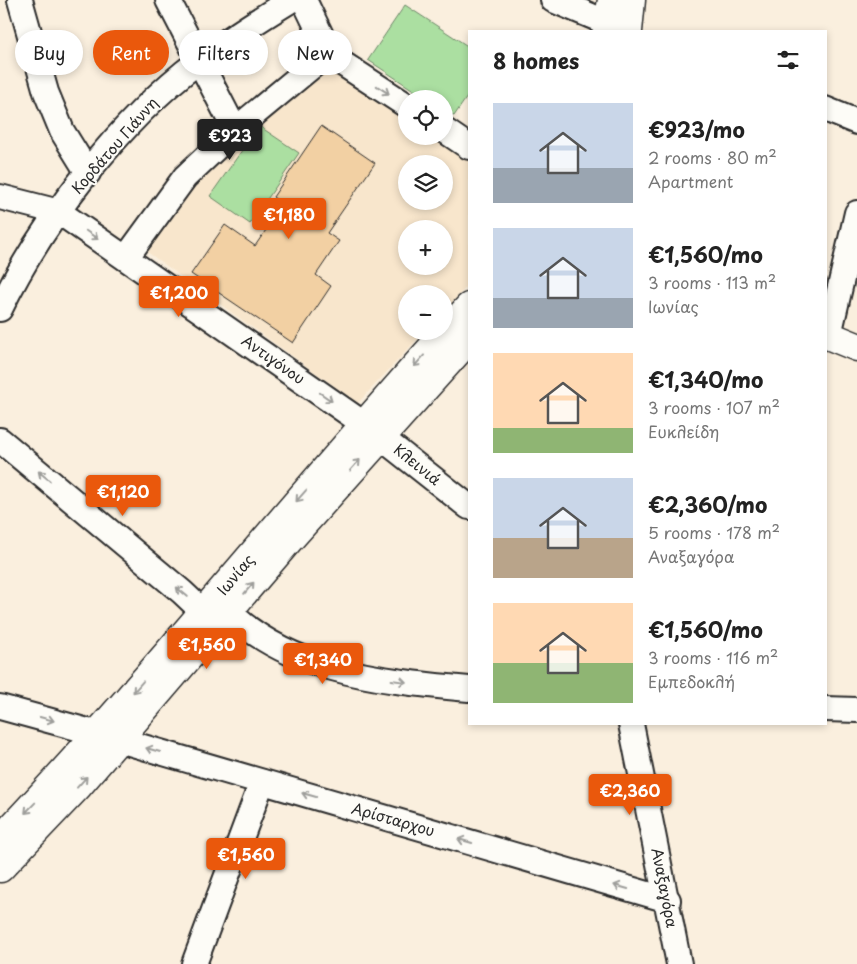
<!DOCTYPE html>
<meta charset="utf-8">
<style>
body{margin:0;font-family:"Playpen Sans",sans-serif;background:#f6f6f6;color:#222;height:100vh;display:flex;flex-direction:column;font-size:19px;white-space:nowrap}
*{box-sizing:border-box;margin:0}
p{font-size:16px;color:#767676}
.icon{flex:none;width:28px;height:28px;fill:none;stroke:currentColor;stroke-width:2;stroke-linecap:round;stroke-linejoin:round}
.map{position:relative;flex:1;overflow:hidden}
.side{position:absolute;left:468px;top:30px;width:359px;height:695px;display:flex;flex-direction:column;background:#fff;border-radius:0px;box-shadow:0 2px 8px #0003}
.side>*{flex:none}
.banner{position:absolute;left:15px;top:30px;width:378px;height:45px;display:flex;gap:10px}
.buttons{position:absolute;left:398px;top:90px;display:grid;gap:10px}
.buttons a{display:grid;place-items:center;width:55px;height:55px;border-radius:50%;background:#fff;box-shadow:0 2px 8px #0003;font-size:25px}
.price{position:absolute;translate:-50% -42px;padding:0 11px;border-radius:5px;background:#ea580c;color:#fff;font-size:16px;line-height:32px;filter:drop-shadow(0 1px 2px #0008)}
.price::after{content:'';position:absolute;left:50%;top:30px;width:15px;height:11px;margin-left:-8px;background:inherit;clip-path:polygon(0 0,100% 0,50% 100%)}
.price.selected{background:#222;color:#fff}
ul{padding:0;list-style:none}
li{display:flex;align-items:center;gap:15px;height:125px;padding:0 25px}
li span{display:grid;place-items:center;flex:none;width:140px;height:100px;border-radius:0px;color:#555}
li>.icon{margin-inline-start:auto}
span .icon{width:60px;height:60px;fill:#fffc;stroke-width:1}
li b{font-size:21px}
h2{display:flex;justify-content:space-between;align-items:center;height:60px;padding:0 25px;font-size:21px}
.pill{padding:0 18px;border-radius:22px;background:#fff;box-shadow:0 2px 8px #0003;font-size:18px;line-height:45px}
.pill.selected{background:#ea580c;color:#fff}
.map>svg:first-child{display:block}
.built{fill:#f8e6cc;fill-rule:evenodd}
.green{fill:#abdfa1;stroke:#6b8566}
.building{fill:#f2d0a3;stroke:#2b2b2b}
.lines{fill:none;stroke-linecap:round;stroke-linejoin:round}
.street-casing{stroke:#2b2b2b;stroke-width:28}
.secondary-casing{stroke:#2b2b2b;stroke-width:31}
.street{stroke:#fdfcf7;stroke-width:24}
.secondary{stroke:#fdfcf7;stroke-width:28}
.oneway{stroke:#9e9e9b}
.labels{text-anchor:middle;stroke-width:4;stroke-linejoin:round;paint-order:stroke}
.street-label{font-size:15px;fill:#2b2b2b;stroke:#fdfcf7}
</style>
<div class="map">
<svg width="857" height="964" viewBox="0 0 857 964">
<rect width="100%" height="100%" fill="#faefde"/>
<filter id="ink" filterUnits="userSpaceOnUse"><feTurbulence type="fractalNoise" baseFrequency=".02" numOctaves="2"/><feDisplacementMap in="SourceGraphic" scale="10" xChannelSelector="R" yChannelSelector="G"/><feConvolveMatrix kernelMatrix="1 2 1 2 8 2 1 2 1" color-interpolation-filters="sRGB"/></filter>
<g filter="url(#ink)">
<!-- built -->
<path class="built" d="M321,70L350,77L406,114V136H440L469,155V284L444,311V294H406V331H425L358,403L143,249L193,180ZM406,164H444V201H406ZM406,229H444V266H406Z"/>
<!-- green -->
<g class="green">
<polygon points="405,5 469,47 469,94 454,116 444,110 444,99 427,99 368,60"/>
<polygon points="259,126 299,153 250,224 210,196"/>
</g>
<!-- building -->
<polygon class="building" points="321,126 375,163 327,233 339,241 316,275 331,286 293,343 191,274 225,225 255,246 283,205 273,197"/>
<g class="lines">
<defs>
<g id="street">
<polyline points="20,0 46,92 62,131 88,173"/>
<polyline points="168,0 235,130"/>
<polyline points="304,0 331,56"/>
<polyline points="553,0 608,23"/>
<polyline points="331,56 406,105"/>
<polyline points="825,109 857,122"/>
<polyline points="444,130 469,147"/>
<polyline points="0,197 59,212 364,424 469,507"/>
<polyline points="126,258 185,177 235,130 316,63 331,56"/>
<path d="M0,309C42,222 121,119 199,61C228,39 260,19 291,0"/>
<polyline points="829,335 857,213"/>
<polyline points="0,440 182,592 216,624"/>
<path d="M216,598C277,671 380,681 469,689"/>
<polyline points="0,707 99,734"/>
<polyline points="825,709 857,710"/>
<polyline points="631,724 679,964"/>
<polyline points="119,740 668,900"/>
<polyline points="194,964 262,782"/>
</g>
<g id="secondary">
<polyline points="607,31 612,0"/>
<polyline points="628,31 631,0"/>
<polyline points="825,334 857,347"/>
<path d="M0,840C163,668 309,481 469,307"/>
<polyline points="0,868 79,785 289,540 469,339"/>
</g>
</defs>
<!-- street casing -->
<use href="#street" class="street-casing"/>
<!-- secondary casing -->
<use href="#secondary" class="secondary-casing"/>
<!-- street -->
<use href="#street" class="street"/>
<!-- secondary -->
<use href="#secondary" class="secondary"/>
</g>
<!-- one-way arrows -->
<defs><path id="oneway-shaft" d="M-6 0H5M1.5-3L5.5 0L1.5 3" fill="none" stroke-width="1.6" stroke-linecap="round" stroke-linejoin="round" transform="scale(1.25)"/></defs>
<g class="oneway">
<use href="#oneway-shaft" transform="translate(383 90) rotate(33)"/>
<use href="#oneway-shaft" transform="translate(92 235) rotate(35)"/>
<use href="#oneway-shaft" transform="translate(419 361) rotate(132)"/>
<use href="#oneway-shaft" transform="translate(326 397) rotate(35)"/>
<use href="#oneway-shaft" transform="translate(355 465) rotate(-48)"/>
<use href="#oneway-shaft" transform="translate(44 476) rotate(-140)"/>
<use href="#oneway-shaft" transform="translate(301 496) rotate(131)"/>
<use href="#oneway-shaft" transform="translate(249 588) rotate(-50)"/>
<use href="#oneway-shaft" transform="translate(182 592) rotate(-140)"/>
<use href="#oneway-shaft" transform="translate(399 681) rotate(8)"/>
<use href="#oneway-shaft" transform="translate(138 687) rotate(131)"/>
<use href="#oneway-shaft" transform="translate(47 719) rotate(15)"/>
<use href="#oneway-shaft" transform="translate(153 750) rotate(-164)"/>
<use href="#oneway-shaft" transform="translate(82 782) rotate(-48)"/>
<use href="#oneway-shaft" transform="translate(309 795) rotate(-164)"/>
<use href="#oneway-shaft" transform="translate(30 808) rotate(134)"/>
<use href="#oneway-shaft" transform="translate(465 841) rotate(-164)"/>
<use href="#oneway-shaft" transform="translate(621 887) rotate(-164)"/>
</g>
</g>
<g class="labels">
<!-- street labels -->
<g class="street-label">
<text transform="translate(115 146) rotate(-49)" y="5">Κορδάτου Γιάννη</text>
<text transform="translate(273 360) rotate(35)" y="5">Αντιγόνου</text>
<text transform="translate(417 465) rotate(39)" y="5">Κλεινιά</text>
<text transform="translate(236 575) rotate(-50)" y="5">Ιωνίας</text>
<text transform="translate(393 820) rotate(16)" y="5">Αρίσταρχου</text>
<text transform="translate(664 888) rotate(79)" y="5">Αναξαγόρα</text>
</g>
</g>
</svg>
<div class="buttons">
<a><svg class="icon" aria-label="locate" viewBox="0 0 24 24"><circle cx="12" cy="12" r="6"/><path d="M12 2v4M12 18v4M2 12h4M18 12h4"/></svg></a>
<a><svg class="icon" aria-label="layers" viewBox="0 0 24 24"><path d="M12 4l9 5-9 5-9-5zM3 14l9 5 9-5"/></svg></a>
<a>+</a>
<a>−</a>
</div>
<b class="price selected" style="left:230px;top:161px">€923</b>
<b class="price" style="left:289px;top:240px">€1,180</b>
<b class="price" style="left:179px;top:318px">€1,200</b>
<b class="price" style="left:123px;top:517px">€1,120</b>
<b class="price" style="left:207px;top:670px">€1,560</b>
<b class="price" style="left:323px;top:685px">€1,340</b>
<b class="price" style="left:630px;top:816px">€2,360</b>
<b class="price" style="left:246px;top:880px">€1,560</b>
<div class="banner">
<a class="pill">Buy</a>
<a class="pill selected">Rent</a>
<a class="pill">Filters</a>
<a class="pill">New</a>
</div>
<section class="side">
<h2>8 homes<svg class="icon" aria-label="filters" viewBox="0 0 24 24"><path d="M4 7h16M4 17h16"/><circle cx="9" cy="7" r="2"/><circle cx="15" cy="17" r="2"/></svg></h2>
<ul>
<li><span style="background:linear-gradient(#c9d6e8 65%,#9aa5b1 0)"><svg class="icon" aria-label="home" viewBox="0 0 24 24"><path d="M3 11l9-7 9 7M6 9v11h12V9"/></svg></span><div><b>€923/mo</b><p>2 rooms · 80 m²</p><p>Apartment</p></div></li>
<li><span style="background:linear-gradient(#c9d6e8 70%,#9aa5b1 0)"><svg class="icon" aria-label="home" viewBox="0 0 24 24"><path d="M3 11l9-7 9 7M6 9v11h12V9"/></svg></span><div><b>€1,560/mo</b><p>3 rooms · 113 m²</p><p>Ιωνίας</p></div></li>
<li><span style="background:linear-gradient(#ffd9b3 75%,#8fb573 0)"><svg class="icon" aria-label="home" viewBox="0 0 24 24"><path d="M3 11l9-7 9 7M6 9v11h12V9"/></svg></span><div><b>€1,340/mo</b><p>3 rooms · 107 m²</p><p>Ευκλείδη</p></div></li>
<li><span style="background:linear-gradient(#c9d6e8 60%,#b9a48a 0)"><svg class="icon" aria-label="home" viewBox="0 0 24 24"><path d="M3 11l9-7 9 7M6 9v11h12V9"/></svg></span><div><b>€2,360/mo</b><p>5 rooms · 178 m²</p><p>Αναξαγόρα</p></div></li>
<li><span style="background:linear-gradient(#ffd9b3 60%,#8fb573 0)"><svg class="icon" aria-label="home" viewBox="0 0 24 24"><path d="M3 11l9-7 9 7M6 9v11h12V9"/></svg></span><div><b>€1,560/mo</b><p>3 rooms · 116 m²</p><p>Εμπεδοκλή</p></div></li>
</ul>
</section>
</div>
